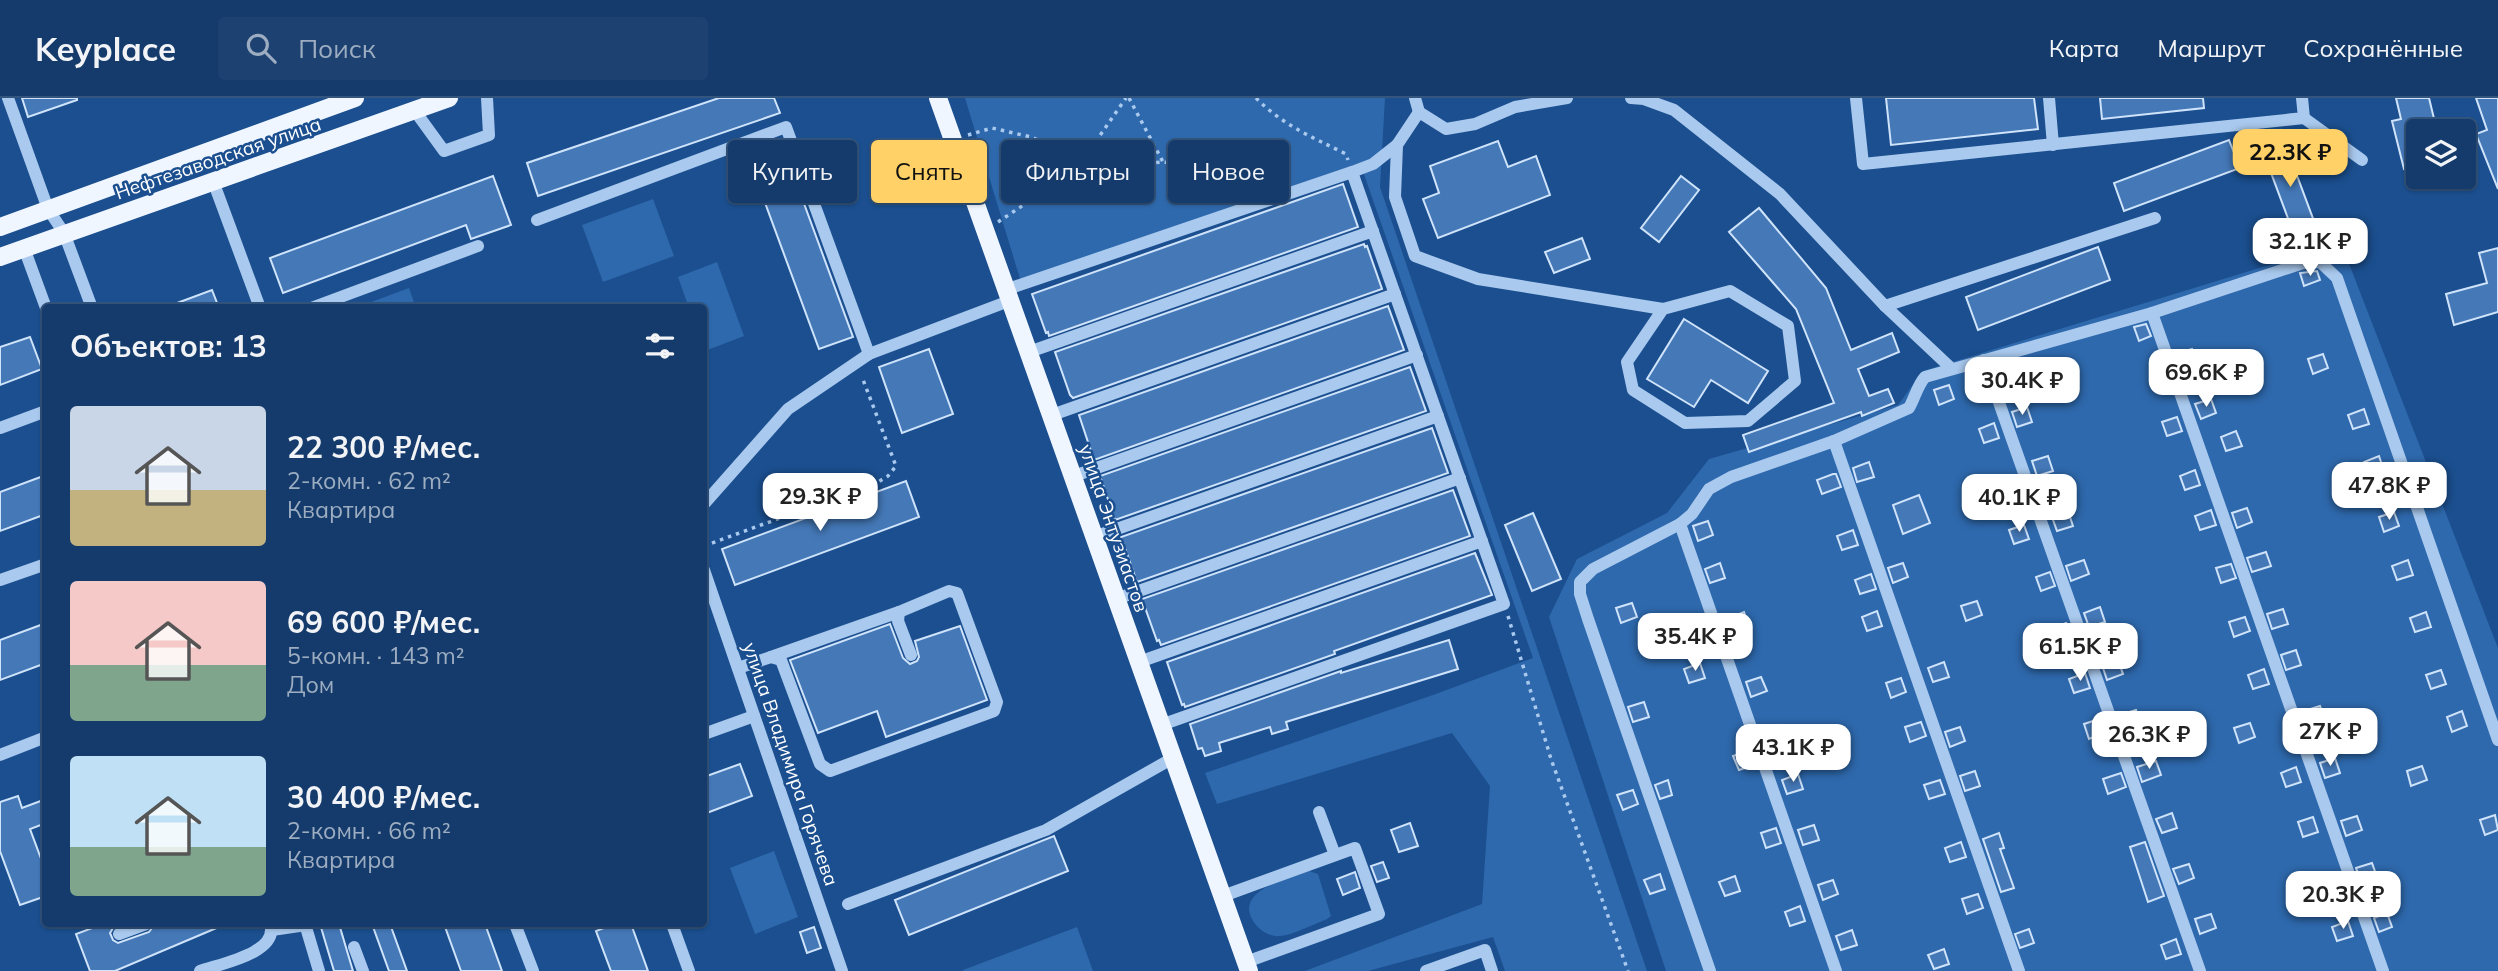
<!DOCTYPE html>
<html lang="ru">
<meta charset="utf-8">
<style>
body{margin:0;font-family:Mulish,sans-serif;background:#1d4271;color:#f1f3f6;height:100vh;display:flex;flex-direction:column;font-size:26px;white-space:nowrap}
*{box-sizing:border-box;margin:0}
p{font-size:23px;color:#9dadc1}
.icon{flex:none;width:38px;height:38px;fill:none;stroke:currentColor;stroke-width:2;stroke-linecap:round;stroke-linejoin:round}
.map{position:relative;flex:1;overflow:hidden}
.sheet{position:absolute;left:42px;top:206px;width:665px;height:623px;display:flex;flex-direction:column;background:#143b6b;border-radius:7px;box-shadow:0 2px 5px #0004,0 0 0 2px #33557e}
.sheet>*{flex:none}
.guide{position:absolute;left:728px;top:42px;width:665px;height:63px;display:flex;gap:14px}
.tools{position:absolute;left:2406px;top:21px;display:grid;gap:14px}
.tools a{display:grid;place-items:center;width:70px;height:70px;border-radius:7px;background:#143b6b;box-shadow:0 2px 5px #0004,0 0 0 2px #33557e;font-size:35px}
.price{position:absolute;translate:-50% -60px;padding:0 16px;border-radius:14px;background:#fff;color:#222;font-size:23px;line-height:46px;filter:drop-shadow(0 2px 4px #0008)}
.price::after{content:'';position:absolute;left:50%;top:42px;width:21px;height:16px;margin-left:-10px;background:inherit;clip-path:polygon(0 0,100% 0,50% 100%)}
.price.current{background:#ffd166;color:#111}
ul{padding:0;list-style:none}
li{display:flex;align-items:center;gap:21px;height:175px;padding:0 28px}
li span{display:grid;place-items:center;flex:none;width:196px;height:140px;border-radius:7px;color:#555}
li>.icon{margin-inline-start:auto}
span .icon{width:84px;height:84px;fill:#fffc;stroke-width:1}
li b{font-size:30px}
h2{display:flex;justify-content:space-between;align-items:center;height:84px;padding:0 28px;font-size:30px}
.chip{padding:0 24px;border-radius:7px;background:#143b6b;box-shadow:0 2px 5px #0004,0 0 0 2px #33557e;font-size:24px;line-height:63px}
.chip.current{background:#ffd166;color:#111}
header{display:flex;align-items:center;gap:42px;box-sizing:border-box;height:98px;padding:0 35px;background:#143b6b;border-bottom:2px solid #33557e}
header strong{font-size:33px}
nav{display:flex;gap:38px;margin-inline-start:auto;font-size:24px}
.search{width:490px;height:63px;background:#1d4271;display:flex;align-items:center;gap:18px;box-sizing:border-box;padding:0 24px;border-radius:7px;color:#9dadc1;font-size:26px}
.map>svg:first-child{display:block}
.green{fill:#2e69ad}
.building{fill:#4478b7;stroke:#cfe3fa;stroke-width:2}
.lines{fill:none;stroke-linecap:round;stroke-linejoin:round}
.path{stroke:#a9c9ee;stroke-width:3.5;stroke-dasharray:3.5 5;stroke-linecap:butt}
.minor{stroke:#a9c9ee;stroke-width:12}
.major{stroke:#f0f6ff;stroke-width:18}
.labels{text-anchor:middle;stroke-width:5;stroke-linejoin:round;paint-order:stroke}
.street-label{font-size:19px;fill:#fff;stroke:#1b4f8f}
</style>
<header>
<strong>Keyplace</strong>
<div class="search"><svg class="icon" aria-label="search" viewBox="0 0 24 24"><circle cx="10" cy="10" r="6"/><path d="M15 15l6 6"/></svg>Поиск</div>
<nav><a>Карта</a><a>Маршрут</a><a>Сохранённые</a></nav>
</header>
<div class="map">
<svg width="2498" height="873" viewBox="0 0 2498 873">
<rect width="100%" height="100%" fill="#1b4f8f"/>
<!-- green -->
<g class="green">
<polygon points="965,0 1385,0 1380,89 1647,873 1505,873 1493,839 1368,873 1305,873 1482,806 1490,688 1452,635 1217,706 1205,675 1433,597 1533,560 1360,65 1021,184"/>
<polygon points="653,101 674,158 603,184 582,127"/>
<polygon points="2341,145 2498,550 2498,873 1666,873 1549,519 1577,461 1667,415 1709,361 1898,307 1923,273"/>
<polygon points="717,164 744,238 705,253 704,210 689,210 678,179"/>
<polygon points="409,190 416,210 355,210"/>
<polygon points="774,753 798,819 755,836 730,770"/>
<path d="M1309,773L1318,776L1331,818L1327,821C1314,826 1293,837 1280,838C1271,839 1262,834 1256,827C1229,793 1288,781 1309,773Z"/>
<polygon points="1077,829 1093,873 963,873 963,872"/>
</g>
<!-- building -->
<g class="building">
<polygon points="22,0 77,0 77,2 28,19"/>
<polygon points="719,0 774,0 780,15 538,98 527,65"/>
<polygon points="1886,0 2034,0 2038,31 1891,47"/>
<polygon points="2100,0 2203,0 2204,10 2102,21"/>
<polygon points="2396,0 2429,0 2437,33 2418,33 2418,67 2404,71 2392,23 2401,21"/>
<polygon points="2476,0 2498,0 2498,91 2476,36 2487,32"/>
<polygon points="2280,32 2321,142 2299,150 2258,40"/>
<polygon points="2229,42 2240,70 2124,113 2114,85"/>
<polygon points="1498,43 1508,69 1536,58 1550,97 1438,140 1423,101 1439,95 1430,68"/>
<polygon points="784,51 853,239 819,251 750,64"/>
<polygon points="493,78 511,127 471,141 466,127 283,195 270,160"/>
<polygon points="1681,78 1699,92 1659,144 1641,130"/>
<polygon points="1343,86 1358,129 1049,238 1048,234 1046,235 1032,196"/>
<polygon points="1759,110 1826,190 1851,252 1892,235 1899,254 1858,271 1869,298 1888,291 1894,305 1862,318 1861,314 1749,354 1743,337 1834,305 1796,211 1729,134"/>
<polygon points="1582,140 1590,161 1554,175 1545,154"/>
<polygon points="1364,146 1365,149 1367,148 1382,191 1073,300 1070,297 1055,254"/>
<polygon points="2098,149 2110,182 1978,232 1966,199"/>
<polygon points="2498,150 2498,214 2454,227 2446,196 2487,185 2479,155"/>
<polygon points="2317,173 2320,182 2304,188 2300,175"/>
<polygon points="212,192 219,210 169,210 169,208"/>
<polygon points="1388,208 1404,252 1094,362 1079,317"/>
<polygon points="1684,221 1768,273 1748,305 1711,282 1694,309 1647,281"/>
<polygon points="2146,226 2151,238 2139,243 2134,229"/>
<polygon points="30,239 42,271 0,287 0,249"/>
<polygon points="929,251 953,316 902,335 879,269"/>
<polygon points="2192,251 2197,265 2181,271 2176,256"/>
<polygon points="2323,256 2328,270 2313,276 2308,261"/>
<polygon points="2015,266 2020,281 2004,286 1999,272"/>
<polygon points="1410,269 1426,313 1115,422 1100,378"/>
<polygon points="1949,287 1954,301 1939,307 1934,292"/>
<polygon points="2211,301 2216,315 2201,321 2195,306"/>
<polygon points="2027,309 2032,324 2017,329 2012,314"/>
<polygon points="2364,311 2369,326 2353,331 2348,317"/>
<polygon points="2177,319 2182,333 2167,338 2162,324"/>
<polygon points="1994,325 1999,340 1984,345 1979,331"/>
<polygon points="1432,330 1448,375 1137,484 1121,439"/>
<polygon points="2236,333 2242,348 2226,353 2221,339"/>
<polygon points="2048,358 2053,373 2037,378 2032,363"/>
<polygon points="2379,358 2384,373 2368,378 2364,364"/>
<polygon points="1869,364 1874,379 1857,384 1853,370"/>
<polygon points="2195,372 2200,387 2185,392 2180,378"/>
<polygon points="1833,376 1836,376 1841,389 1822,396 1817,382"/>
<polygon points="46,377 46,416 0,433 0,394"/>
<polygon points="906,383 919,419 735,487 722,451"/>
<polygon points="2011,384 2016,398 2000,404 1995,389"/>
<polygon points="1453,392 1470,438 1161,547 1159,542 1157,543 1142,501"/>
<polygon points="1919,397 1930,425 1903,436 1893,407"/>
<polygon points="2247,410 2252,424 2237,430 2232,415"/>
<polygon points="2211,412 2216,427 2200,432 2195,418"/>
<polygon points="2068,413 2073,428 2057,433 2052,419"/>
<polygon points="2394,414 2399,428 2384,434 2379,419"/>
<polygon points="1533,415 1561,481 1532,493 1505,427"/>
<polygon points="1708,423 1713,437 1698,443 1693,428"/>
<polygon points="2024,427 2029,441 2014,446 2009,432"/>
<polygon points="1853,432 1858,447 1842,452 1837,438"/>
<polygon points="2266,454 2271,468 2252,474 2247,460"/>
<polygon points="1475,455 1492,497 1334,553 1335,556 1185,609 1184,606 1182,607 1167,564"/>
<polygon points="2084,462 2089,476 2071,483 2066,468"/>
<polygon points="2408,462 2413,477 2397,482 2392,468"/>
<polygon points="1720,465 1725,480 1710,485 1705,471"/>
<polygon points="1903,465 1908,479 1893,485 1888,470"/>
<polygon points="2231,466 2236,480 2221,485 2216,470"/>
<polygon points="2050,474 2055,488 2041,493 2036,479"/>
<polygon points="1871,476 1876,491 1860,496 1855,482"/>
<polygon points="1977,503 1982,517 1966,523 1961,508"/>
<polygon points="1632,505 1637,519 1621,525 1616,510"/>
<polygon points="2100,509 2105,524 2089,529 2084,515"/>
<polygon points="2283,511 2288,526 2272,531 2267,516"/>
<polygon points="1877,513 1882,528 1867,533 1862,519"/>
<polygon points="1744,514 1749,529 1734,534 1729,520"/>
<polygon points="2426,514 2431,529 2415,534 2410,520"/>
<polygon points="2245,519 2250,533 2234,539 2229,524"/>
<polygon points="46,525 46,565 0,582 0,542"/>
<polygon points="2066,525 2071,540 2055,545 2050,531"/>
<polygon points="890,526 903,560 910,566 917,563 919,559 915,543 960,528 987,602 886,639 877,613 818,635 790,562"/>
<polygon points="1449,542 1458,571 1286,624 1288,631 1272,636 1270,629 1219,645 1221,653 1205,658 1202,650 1198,651 1190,626 1341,573 1341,575"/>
<polygon points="2296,552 2301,567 2286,572 2281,557"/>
<polygon points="2118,562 2123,576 2107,582 2102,567"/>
<polygon points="1944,564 1949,579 1933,584 1928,570"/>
<polygon points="1700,565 1705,580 1689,585 1684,571"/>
<polygon points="2264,571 2269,586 2253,591 2248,577"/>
<polygon points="2441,572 2446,586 2431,591 2426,577"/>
<polygon points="2085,575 2090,590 2074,595 2069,581"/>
<polygon points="1761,579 1767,593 1751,599 1746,584"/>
<polygon points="1901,580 1906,594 1891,600 1886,585"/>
<polygon points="1644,604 1649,619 1633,624 1628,609"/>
<polygon points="2320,608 2325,622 2309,628 2304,613"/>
<polygon points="2136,612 2141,626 2125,632 2120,617"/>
<polygon points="2462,613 2467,628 2452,634 2447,619"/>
<polygon points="2099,621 2104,635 2089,641 2084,626"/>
<polygon points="1921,624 1926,638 1910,644 1905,629"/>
<polygon points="2250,625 2255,639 2239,645 2234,630"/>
<polygon points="1781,627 1787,641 1771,647 1766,632"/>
<polygon points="1960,629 1965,643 1950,649 1945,634"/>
<polygon points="1749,652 1754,667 1739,672 1733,658"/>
<polygon points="2335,660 2340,675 2325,680 2320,665"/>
<polygon points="2156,663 2161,677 2142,684 2137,669"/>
<polygon points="740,666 752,698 704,716 704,679"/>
<polygon points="2422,668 2427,682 2411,688 2407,673"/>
<polygon points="2296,669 2301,684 2286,689 2281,675"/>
<polygon points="1975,673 1980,688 1965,693 1960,678"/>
<polygon points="2121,675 2126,689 2108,696 2103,681"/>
<polygon points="1798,676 1803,691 1787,696 1782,682"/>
<polygon points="1668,682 1672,697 1660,701 1655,687"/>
<polygon points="1940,682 1945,696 1929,701 1924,687"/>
<polygon points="1633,692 1638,706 1623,712 1617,697"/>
<polygon points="18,698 22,710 46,701 46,725 30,731 46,774 46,798 20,807 0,753 0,704"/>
<polygon points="2172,715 2177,730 2162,735 2156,721"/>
<polygon points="2495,717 2498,732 2485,737 2480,722"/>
<polygon points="2357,718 2362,732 2346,738 2341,723"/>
<polygon points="2313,719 2318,734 2303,739 2298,724"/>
<polygon points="1410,725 1418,748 1399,754 1391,732"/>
<polygon points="1814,727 1819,742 1803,747 1798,732"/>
<polygon points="1776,730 1781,745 1766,750 1761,735"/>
<polygon points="1999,735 2004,750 2000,751 2014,790 2001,794 1983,741"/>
<polygon points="1054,738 1068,773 909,837 895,802"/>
<polygon points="1961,744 1966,759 1950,764 1945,750"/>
<polygon points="2145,744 2164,798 2148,804 2130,749"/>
<polygon points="1383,764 1389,780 1377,784 1371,768"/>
<polygon points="2372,765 2377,779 2361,785 2356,770"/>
<polygon points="2189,766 2194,780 2179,786 2173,771"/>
<polygon points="1355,774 1360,790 1343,797 1337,781"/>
<polygon points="2337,774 2342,788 2327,794 2322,779"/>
<polygon points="1660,776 1665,791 1650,796 1644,782"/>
<polygon points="1735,778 1740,793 1725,798 1719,784"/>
<polygon points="1833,782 1838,796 1823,802 1818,787"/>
<polygon points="1978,796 1983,810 1967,816 1962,801"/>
<polygon points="1800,808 1805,823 1790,828 1785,814"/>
<polygon points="2387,815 2392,829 2379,834 2374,820"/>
<polygon points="2211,816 2216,830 2200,836 2195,821"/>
<polygon points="2348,823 2353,838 2337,843 2332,829"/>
<polygon points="103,826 121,826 113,830 110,835 113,842 118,845 149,834 155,826 226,826 115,873 90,873 76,836"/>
<polygon points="320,826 339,826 353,873 334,873"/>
<polygon points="372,826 390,826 407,873 389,873"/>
<polygon points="444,826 485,826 502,873 461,873"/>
<polygon points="614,826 631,826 648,873 611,873 596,833"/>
<polygon points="814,829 821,850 807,855 800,834"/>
<polygon points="2029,831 2034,845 2020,850 2015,836"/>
<polygon points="1852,832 1857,847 1841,852 1836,838"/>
<polygon points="2176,841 2181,856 2166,861 2161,847"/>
<polygon points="1944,851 1949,866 1934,871 1928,857"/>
</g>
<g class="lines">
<!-- path -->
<g class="path">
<polyline points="1129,0 1163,64"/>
<path d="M1256,0C1284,28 1312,39 1346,56L1348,62"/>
<polyline points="968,37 992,30 1031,39 1076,59 1118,68 1163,64 1236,70 1288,81"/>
<polyline points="998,124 1055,86 1076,59 1094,46 1126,0"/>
<polyline points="704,448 878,384 888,378 896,368 862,279"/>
<polyline points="1508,518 1551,661 1628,873"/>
</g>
<!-- minor -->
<g class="minor">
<polyline points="8,0 48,111 64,135 92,210"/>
<polyline points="1415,0 1419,14 1446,31 1475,26 1515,9 1567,0"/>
<polyline points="1631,0 1644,1 1674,12 1780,96 1885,208 1952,271"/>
<polyline points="1856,0 1863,66 2304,20 2302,0"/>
<polyline points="2049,0 2053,47"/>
<polyline points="415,13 444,53 489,37 487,0"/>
<polyline points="1419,14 1397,47 1395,99 1415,158 1478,181 1663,211 1730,193 1788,228 1795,283 1748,323 1685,325 1633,292 1627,264 1663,211"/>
<polyline points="2304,20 2362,62"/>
<polyline points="1352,74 1373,66 1397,47"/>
<polyline points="213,83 260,210"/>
<polyline points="537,122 786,29 869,256"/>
<polyline points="24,150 46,210"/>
<polyline points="1005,192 1352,74 1504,506 1161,627"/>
<polyline points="1885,208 2155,120"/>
<polyline points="311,210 478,148"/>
<polyline points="2152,215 2383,873"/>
<polyline points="1029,254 1373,133"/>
<polyline points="1984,262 2200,873"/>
<polyline points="1052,317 1395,196"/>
<polyline points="0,330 46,313"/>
<polyline points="1834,343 2019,873"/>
<polyline points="1074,378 1417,257"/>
<polyline points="704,406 788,311 869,256 1009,203"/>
<polyline points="1680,426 1836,873"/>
<polyline points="1094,439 1438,318"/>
<polyline points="704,472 842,873"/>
<polyline points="0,482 46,466"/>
<polyline points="1116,501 1460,380"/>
<polyline points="771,559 899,514"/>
<polyline points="1139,564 1482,443"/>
<polyline points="738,570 771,559 781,562 820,666 830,673 994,613 997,604 957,495 949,493 899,514 898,523 911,557"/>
<polyline points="704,636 754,618"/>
<polyline points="0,657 46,639"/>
<polyline points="1319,714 1335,757"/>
<polyline points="1223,798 1355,750 1379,816 1246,864"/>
<polyline points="848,806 1046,732 1173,660"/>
<polyline points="305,826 319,873"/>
<polyline points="515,826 533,873"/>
<polyline points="672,826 689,873"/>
<polyline points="272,832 306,827"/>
<polyline points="119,836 146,826"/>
<polyline points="354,849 363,873"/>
<path d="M200,873C219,866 280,855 270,826"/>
<polyline points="1426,873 1485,852 1492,873"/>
<path d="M1710,873L1588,521L1580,496V484L1593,471L1680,426L1692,416L1709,391L1731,379L1834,343L1909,310C1915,300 1917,288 1925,279L2152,215L2303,165L2320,164L2337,180L2498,642"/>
</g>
<!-- major -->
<g class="major">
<polyline points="938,0 1249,873"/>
<polyline points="0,129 355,0"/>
<polyline points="0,159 449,0"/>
</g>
</g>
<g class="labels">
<!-- street labels -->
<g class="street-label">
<text transform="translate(218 60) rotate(-19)" y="7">Нефтезаводская улица</text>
<text transform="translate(1114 430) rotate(71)" y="7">улица Энтузиастов</text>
<text transform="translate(791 666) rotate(71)" y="7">улица Владимира Горячева</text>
</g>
</g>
</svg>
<div class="tools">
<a><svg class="icon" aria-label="layers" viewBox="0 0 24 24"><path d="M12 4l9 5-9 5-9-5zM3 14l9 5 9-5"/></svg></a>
</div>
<b class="price current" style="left:2290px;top:91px">22.3K ₽</b>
<b class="price" style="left:2310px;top:180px">32.1K ₽</b>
<b class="price" style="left:2206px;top:311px">69.6K ₽</b>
<b class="price" style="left:2022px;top:319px">30.4K ₽</b>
<b class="price" style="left:2389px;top:424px">47.8K ₽</b>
<b class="price" style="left:820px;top:435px">29.3K ₽</b>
<b class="price" style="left:2019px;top:436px">40.1K ₽</b>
<b class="price" style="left:1695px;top:575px">35.4K ₽</b>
<b class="price" style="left:2080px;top:585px">61.5K ₽</b>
<b class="price" style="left:2330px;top:670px">27K ₽</b>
<b class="price" style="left:2149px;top:673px">26.3K ₽</b>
<b class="price" style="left:1793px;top:686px">43.1K ₽</b>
<b class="price" style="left:2343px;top:833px">20.3K ₽</b>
<div class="guide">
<a class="chip">Купить</a>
<a class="chip current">Снять</a>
<a class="chip">Фильтры</a>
<a class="chip">Новое</a>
</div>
<section class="sheet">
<h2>Объектов: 13<svg class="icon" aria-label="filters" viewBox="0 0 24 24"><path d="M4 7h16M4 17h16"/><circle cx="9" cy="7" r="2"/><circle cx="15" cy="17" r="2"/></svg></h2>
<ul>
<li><span style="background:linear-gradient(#c9d6e8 60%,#c2b280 0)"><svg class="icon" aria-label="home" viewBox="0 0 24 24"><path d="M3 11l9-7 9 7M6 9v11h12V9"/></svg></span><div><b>22 300 ₽/мес.</b><p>2-комн. · 62 m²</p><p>Квартира</p></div></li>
<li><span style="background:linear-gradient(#f6c9c9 60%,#7fa58c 0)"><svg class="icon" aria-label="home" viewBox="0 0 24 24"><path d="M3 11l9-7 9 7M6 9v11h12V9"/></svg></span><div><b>69 600 ₽/мес.</b><p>5-комн. · 143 m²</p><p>Дом</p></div></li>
<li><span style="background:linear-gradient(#bfe0f5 65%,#7fa58c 0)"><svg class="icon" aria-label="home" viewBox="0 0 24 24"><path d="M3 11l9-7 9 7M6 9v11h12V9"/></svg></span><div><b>30 400 ₽/мес.</b><p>2-комн. · 66 m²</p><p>Квартира</p></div></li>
</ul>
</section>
</div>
